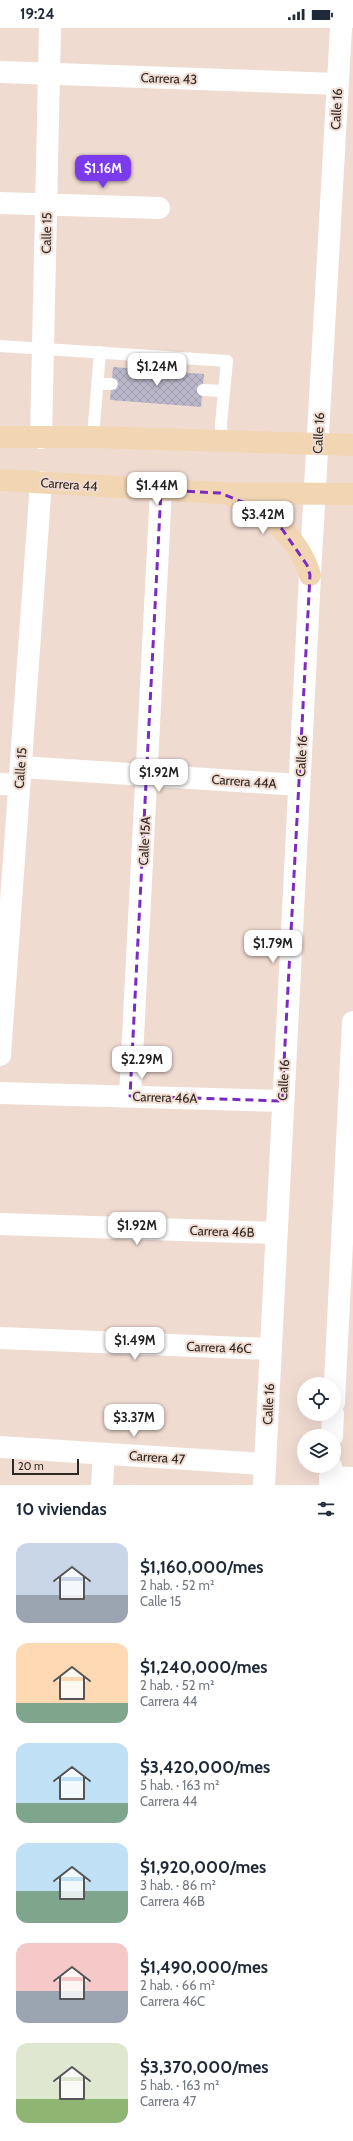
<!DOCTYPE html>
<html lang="es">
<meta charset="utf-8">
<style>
body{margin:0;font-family:Cabin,sans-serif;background:#f2f2f3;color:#1f2937;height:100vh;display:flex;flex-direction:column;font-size:15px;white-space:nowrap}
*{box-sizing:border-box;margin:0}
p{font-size:13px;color:#747a83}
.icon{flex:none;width:22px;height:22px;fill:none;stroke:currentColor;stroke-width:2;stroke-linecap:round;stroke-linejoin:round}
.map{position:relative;height:1457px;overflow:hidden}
.panel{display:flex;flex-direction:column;background:#fff;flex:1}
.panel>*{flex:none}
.controls{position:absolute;left:297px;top:1349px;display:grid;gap:8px}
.controls a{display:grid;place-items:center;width:44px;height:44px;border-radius:50%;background:#fff;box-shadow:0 4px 16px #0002;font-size:20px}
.scale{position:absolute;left:12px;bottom:10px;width:67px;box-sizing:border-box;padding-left:4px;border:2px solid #302824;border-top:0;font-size:11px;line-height:14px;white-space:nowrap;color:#302824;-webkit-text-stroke:3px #f0dbd1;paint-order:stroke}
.price{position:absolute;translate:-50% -34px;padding:0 9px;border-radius:8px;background:#fff;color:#222;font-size:13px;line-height:26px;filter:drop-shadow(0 1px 2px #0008)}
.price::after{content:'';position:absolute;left:50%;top:24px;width:12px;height:9px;margin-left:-6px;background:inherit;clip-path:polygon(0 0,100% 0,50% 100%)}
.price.active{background:#7c3aed;color:#fff}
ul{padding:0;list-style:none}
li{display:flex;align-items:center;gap:12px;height:100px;padding:0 16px}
li span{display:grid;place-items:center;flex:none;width:112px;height:80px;border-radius:12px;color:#555}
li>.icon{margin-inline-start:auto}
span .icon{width:48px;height:48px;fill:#fffc;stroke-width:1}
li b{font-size:17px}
h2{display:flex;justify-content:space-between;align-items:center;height:48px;padding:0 16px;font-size:17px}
.status{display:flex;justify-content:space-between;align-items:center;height:28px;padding:0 20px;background:#fff;direction:ltr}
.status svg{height:11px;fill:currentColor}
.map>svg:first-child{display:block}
.building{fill:url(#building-cross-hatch)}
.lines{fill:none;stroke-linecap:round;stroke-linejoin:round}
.service{stroke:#fff;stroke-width:12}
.minor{stroke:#fff;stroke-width:22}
.tertiary{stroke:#fff;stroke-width:22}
.secondary{stroke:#f2d6b4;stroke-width:22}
.marked{fill:none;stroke:#7b2cbf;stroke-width:3;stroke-dasharray:8 5;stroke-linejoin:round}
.labels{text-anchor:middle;stroke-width:4;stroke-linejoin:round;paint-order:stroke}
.street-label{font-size:13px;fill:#302824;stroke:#f0dbd1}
</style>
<div class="status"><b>19:24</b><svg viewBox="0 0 49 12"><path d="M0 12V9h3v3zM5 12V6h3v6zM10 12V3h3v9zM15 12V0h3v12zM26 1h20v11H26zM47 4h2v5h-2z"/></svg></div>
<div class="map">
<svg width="353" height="1457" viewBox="0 0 353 1457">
<defs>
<pattern id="building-cross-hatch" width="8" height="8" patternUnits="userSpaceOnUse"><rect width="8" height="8" fill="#bab7ca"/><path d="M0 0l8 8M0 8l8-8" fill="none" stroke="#a09dad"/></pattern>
</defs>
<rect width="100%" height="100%" fill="#f0dbd1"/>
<!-- building -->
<polygon class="building" points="113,339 204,346 201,379 110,372"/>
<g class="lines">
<!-- service -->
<g class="service">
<polyline points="0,318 227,333 221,396 222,413"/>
<polyline points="98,356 112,356"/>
<polyline points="203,362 224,363"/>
<polyline points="93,409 100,324"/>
</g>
<!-- minor -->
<g class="minor">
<polyline points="0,44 337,56"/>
<polyline points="0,175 159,180"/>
<polyline points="41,410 50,0"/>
<polyline points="21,739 299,757"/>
<polyline points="0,756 19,757"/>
<polyline points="0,1027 41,454"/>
<polyline points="0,1065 282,1073"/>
<polyline points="130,1068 161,462"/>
<polyline points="0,1196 275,1205"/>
<polyline points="0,1310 271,1321"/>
<polyline points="0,1419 265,1436"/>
<polyline points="330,1449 353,1450"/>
<polyline points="102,1457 104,1426"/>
</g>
<!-- tertiary -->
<g class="tertiary">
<polyline points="334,1374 353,994"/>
<polyline points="332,1408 333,1386"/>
<polyline points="264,1457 310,547 341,0"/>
<polyline points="330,1457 331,1438"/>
</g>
<!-- secondary -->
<g class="secondary">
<polyline points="0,409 93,409 353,417"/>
<polyline points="0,452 220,465 353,466"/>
<path d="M231,468C266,482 299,510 310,547"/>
</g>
</g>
<!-- marked area -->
<path class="marked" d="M161,462L220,465L250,477L282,501L307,537L310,547L282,1073L130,1068Z"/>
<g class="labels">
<!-- street labels -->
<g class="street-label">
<text transform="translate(169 50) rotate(2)" y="5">Carrera 43</text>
<text transform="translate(336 81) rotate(-87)" y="5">Calle 16</text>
<text transform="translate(46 205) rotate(-89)" y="5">Calle 15</text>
<text transform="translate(318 405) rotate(-87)" y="5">Calle 16</text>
<text transform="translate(69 456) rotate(4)" y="5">Carrera 44</text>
<text transform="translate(301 728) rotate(-87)" y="5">Calle 16</text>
<text transform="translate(20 740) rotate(-86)" y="5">Calle 15</text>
<text transform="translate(244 753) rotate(4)" y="5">Carrera 44A</text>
<text transform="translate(144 813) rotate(-87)" y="5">Calle 15A</text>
<text transform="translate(283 1052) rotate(-87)" y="5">Calle 16</text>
<text transform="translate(165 1069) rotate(2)" y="5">Carrera 46A</text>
<text transform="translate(222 1203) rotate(2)" y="5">Carrera 46B</text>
<text transform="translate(219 1319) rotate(2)" y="5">Carrera 46C</text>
<text transform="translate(268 1376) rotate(-87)" y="5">Calle 16</text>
<text transform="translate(157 1429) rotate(4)" y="5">Carrera 47</text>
</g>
</g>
</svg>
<div class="controls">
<a><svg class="icon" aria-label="locate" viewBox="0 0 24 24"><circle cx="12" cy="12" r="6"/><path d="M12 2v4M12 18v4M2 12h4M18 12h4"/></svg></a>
<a><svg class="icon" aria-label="layers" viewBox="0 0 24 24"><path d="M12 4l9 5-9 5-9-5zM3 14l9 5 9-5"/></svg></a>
</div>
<div class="scale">20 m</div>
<b class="price active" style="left:103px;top:161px">$1.16M</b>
<b class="price" style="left:157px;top:359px">$1.24M</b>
<b class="price" style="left:157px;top:478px">$1.44M</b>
<b class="price" style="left:263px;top:507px">$3.42M</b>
<b class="price" style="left:159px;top:765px">$1.92M</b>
<b class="price" style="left:273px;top:936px">$1.79M</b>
<b class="price" style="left:142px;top:1052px">$2.29M</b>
<b class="price" style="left:137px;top:1218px">$1.92M</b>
<b class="price" style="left:135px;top:1333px">$1.49M</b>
<b class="price" style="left:134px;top:1410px">$3.37M</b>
</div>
<section class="panel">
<h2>10 viviendas<svg class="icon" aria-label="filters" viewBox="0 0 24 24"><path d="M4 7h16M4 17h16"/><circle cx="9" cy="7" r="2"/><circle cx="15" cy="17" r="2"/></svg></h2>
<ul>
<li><span style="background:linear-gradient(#c9d6e8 65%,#9aa5b1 0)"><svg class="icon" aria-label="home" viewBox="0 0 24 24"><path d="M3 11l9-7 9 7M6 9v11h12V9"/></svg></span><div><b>$1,160,000/mes</b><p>2 hab. · 52 m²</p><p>Calle 15</p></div></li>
<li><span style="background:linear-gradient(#ffd9b3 75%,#7fa58c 0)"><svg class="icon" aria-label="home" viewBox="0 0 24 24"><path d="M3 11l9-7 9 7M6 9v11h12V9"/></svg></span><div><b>$1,240,000/mes</b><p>2 hab. · 52 m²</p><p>Carrera 44</p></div></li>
<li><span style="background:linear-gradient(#bfe0f5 75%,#7fa58c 0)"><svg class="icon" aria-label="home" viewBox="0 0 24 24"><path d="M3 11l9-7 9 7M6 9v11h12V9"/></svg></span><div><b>$3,420,000/mes</b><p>5 hab. · 163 m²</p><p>Carrera 44</p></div></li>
<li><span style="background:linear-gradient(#bfe0f5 60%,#7fa58c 0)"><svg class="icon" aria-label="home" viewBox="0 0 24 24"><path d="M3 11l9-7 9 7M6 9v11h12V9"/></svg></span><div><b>$1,920,000/mes</b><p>3 hab. · 86 m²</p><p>Carrera 46B</p></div></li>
<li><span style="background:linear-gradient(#f6c9c9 60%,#9aa5b1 0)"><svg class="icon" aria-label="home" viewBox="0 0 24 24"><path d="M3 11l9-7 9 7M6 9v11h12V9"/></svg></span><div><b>$1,490,000/mes</b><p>2 hab. · 66 m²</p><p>Carrera 46C</p></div></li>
<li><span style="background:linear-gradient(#dfe7d0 70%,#8fb573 0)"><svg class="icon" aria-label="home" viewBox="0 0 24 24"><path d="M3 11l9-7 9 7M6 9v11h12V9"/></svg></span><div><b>$3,370,000/mes</b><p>5 hab. · 163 m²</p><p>Carrera 47</p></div></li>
</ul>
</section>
